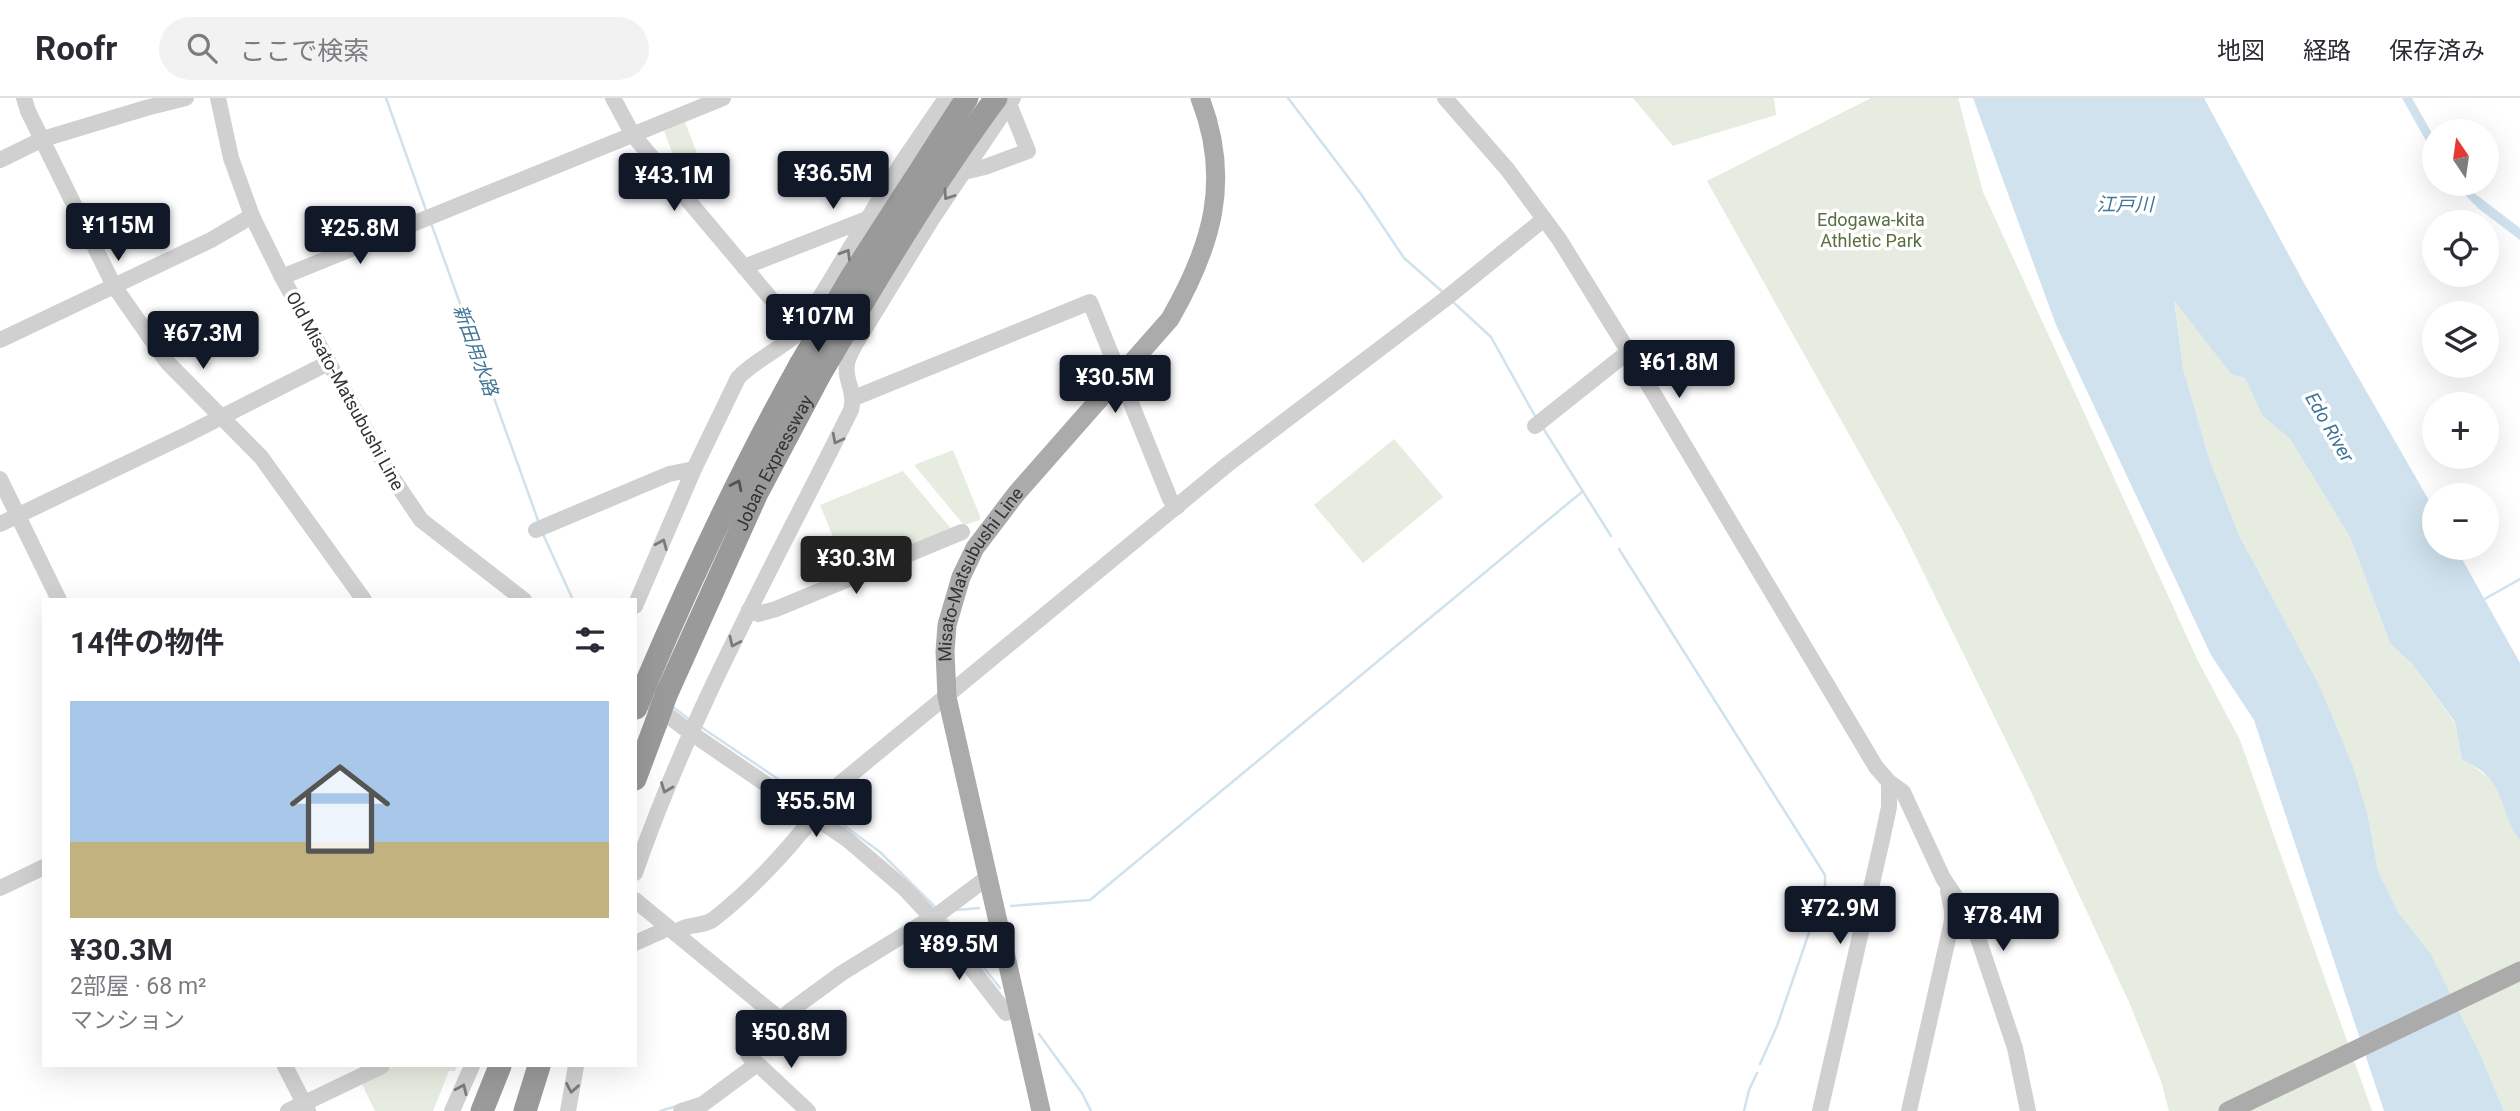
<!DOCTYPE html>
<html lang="ja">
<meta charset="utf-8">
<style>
body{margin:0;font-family:Roboto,"Noto Sans JP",sans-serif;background:#f2f2f3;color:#2b2b33;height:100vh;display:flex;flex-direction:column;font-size:26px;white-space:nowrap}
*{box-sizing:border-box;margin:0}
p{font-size:23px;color:#7c7c81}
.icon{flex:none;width:38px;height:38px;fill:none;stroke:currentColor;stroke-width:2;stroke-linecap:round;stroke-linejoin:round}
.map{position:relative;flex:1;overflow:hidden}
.side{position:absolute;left:42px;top:500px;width:595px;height:469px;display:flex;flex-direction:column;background:#fff;border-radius:0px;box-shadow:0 7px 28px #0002}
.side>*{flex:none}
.needle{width:46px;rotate:347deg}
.fabs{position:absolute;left:2422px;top:21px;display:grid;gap:14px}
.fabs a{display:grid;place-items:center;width:77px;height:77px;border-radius:50%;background:#fff;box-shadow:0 7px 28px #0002;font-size:35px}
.price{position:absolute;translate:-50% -60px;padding:0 16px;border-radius:7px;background:#111827;color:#fff;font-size:23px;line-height:46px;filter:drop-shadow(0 2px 4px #0008)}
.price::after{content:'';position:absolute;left:50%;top:42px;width:21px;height:16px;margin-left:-10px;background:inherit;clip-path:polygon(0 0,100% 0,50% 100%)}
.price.active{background:#222;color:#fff}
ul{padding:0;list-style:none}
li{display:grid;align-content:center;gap:14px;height:371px;padding:0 28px}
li+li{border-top:2px solid #e1e1e2}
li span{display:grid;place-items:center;height:217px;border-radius:0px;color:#555}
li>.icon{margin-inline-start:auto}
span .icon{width:126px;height:126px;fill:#fffc;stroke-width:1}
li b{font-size:30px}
h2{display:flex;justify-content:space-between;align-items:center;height:84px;padding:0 28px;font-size:30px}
header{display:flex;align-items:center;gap:42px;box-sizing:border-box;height:98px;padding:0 35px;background:#fff;border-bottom:2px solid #e1e1e2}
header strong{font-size:33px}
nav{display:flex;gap:38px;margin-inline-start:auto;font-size:24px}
.search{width:490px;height:63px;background:#f2f2f3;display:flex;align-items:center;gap:18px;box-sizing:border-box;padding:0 24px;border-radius:38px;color:#7c7c81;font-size:26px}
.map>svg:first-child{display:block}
.green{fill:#e6ecdf}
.water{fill:#cfe2ee}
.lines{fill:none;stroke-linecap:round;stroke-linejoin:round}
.stream{stroke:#cfe2ee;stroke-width:2.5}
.minor{stroke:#d0d0d0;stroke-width:16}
.major{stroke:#ababab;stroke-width:19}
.highway{stroke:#9a9a9a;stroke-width:23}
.highway-bridge{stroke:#9a9a9a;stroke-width:23}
.oneway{stroke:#7a7a7a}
.oneway2{stroke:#525252}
.labels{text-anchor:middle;stroke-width:7;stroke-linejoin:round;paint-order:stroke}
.park-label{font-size:18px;fill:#56703f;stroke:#fff}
.street-label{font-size:18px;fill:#333;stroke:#fff}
.water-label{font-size:19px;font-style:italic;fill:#3f7597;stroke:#fff}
</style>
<header>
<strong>Roofr</strong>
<div class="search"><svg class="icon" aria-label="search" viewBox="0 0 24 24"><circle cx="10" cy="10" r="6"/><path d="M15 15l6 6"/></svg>ここで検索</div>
<nav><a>地図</a><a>経路</a><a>保存済み</a></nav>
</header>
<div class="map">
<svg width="2520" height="1013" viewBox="0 0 2520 1013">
<rect width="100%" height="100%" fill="#fff"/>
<!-- green -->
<g class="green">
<polygon points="1633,0 1774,0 1776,17 1673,48"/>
<polygon points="1871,0 1958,0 1983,94 2198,563 2240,642 2372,1013 2169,1013 2161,983 2129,904 2025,681 1902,431 1707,83"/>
<polygon points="685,24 712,94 694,104 670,72 677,67 664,33"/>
<polygon points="2174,200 2231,276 2245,280 2262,317 2290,341 2350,439 2390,545 2413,567 2455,625 2462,662 2471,666 2497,687 2520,742 2520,1013 2504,1013 2481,958 2431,856 2398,814 2378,773 2368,718 2318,585 2239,437 2209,360 2183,270"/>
<polygon points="1394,341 1443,399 1363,465 1314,407"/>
<polygon points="953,352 980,418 980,422 964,427 914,367"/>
<polygon points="903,373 953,433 848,475 820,407"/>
<polygon points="395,968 457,968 455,973 449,973 433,1013 375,1013 361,984"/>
</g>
<!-- water -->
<g class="water">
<path d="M1973,0H2204L2304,185L2434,411V450H2456L2520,565V742C2496,710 2509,682 2462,662L2455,624L2413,567L2390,545L2350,439L2290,341L2262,317L2245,280L2231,276L2174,202L2183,270L2209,360L2239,437L2318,585L2352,666L2368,718L2378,773L2398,814L2431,856L2481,958L2504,1013H2384L2254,622L2211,557L2056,227Z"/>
<polygon points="2402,0 2412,0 2434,39 2434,57"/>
<polygon points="2454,86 2466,86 2474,95 2520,130 2520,142 2479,111"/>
</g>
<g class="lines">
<!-- stream -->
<g class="stream">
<polyline points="386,0 427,115"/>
<polyline points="1288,0 1361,96 1404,160 1445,196"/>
<polyline points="431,125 539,425"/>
<polyline points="1452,203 1491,239 1535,318"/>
<polyline points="1543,330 1611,438"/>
<polyline points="542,434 573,502"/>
<polyline points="1619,451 1825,777 1825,788 1777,928 1760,966"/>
<polyline points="2481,503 2520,481"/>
<polyline points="673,609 690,622"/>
<polyline points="701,629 812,704"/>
<polyline points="820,710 880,754 937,811"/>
<polyline points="1011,808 1090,802 1583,393"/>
<polyline points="956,812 979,810"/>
<polyline points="943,818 952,828"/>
<polyline points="969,851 1000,890"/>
<polyline points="1039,936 1082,995 1091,1013"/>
<polyline points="660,1013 677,1008"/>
<polyline points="1744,1013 1749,992 1757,975"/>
</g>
<!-- minor -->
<g class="minor">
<polyline points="24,0 28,13 114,188 167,264 261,359 364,502"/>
<polyline points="218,0 231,60 252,118 282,179 388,373 421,422 524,502"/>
<polyline points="613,0 633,37 799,234"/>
<polyline points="1445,0 1507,71 1559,141 1630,256 1876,669 1889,684 1903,694 1943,780 1973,825 2015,950 2028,1013"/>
<polyline points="0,62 43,41 146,10 186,0"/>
<polyline points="964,74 985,69 1028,53 1009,6"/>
<polyline points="744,169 872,119"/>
<polyline points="282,179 723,0"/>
<polyline points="0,242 211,142 252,118"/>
<polyline points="854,300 1090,204 1170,401 1177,409"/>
<polyline points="1535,328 1623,258 1630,256"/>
<polyline points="0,381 59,502"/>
<polyline points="0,426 188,336 328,265"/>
<polyline points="536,432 669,376 694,371"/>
<path d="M635,508L694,371L738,280C756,261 780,252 799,234L903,63L946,0"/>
<polyline points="749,512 758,516 776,511 962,434"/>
<path d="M654,607L691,635L848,742L905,791L950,839C967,843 984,839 1001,835"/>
<polyline points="811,715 820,702 1228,366 1444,202 1544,121"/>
<path d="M635,775C691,613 775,465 851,312C856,292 844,283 847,266C848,259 853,251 856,245L932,121L1013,0"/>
<polyline points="0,790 44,769"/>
<polyline points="635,802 781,922"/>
<polyline points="932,821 988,779"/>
<path d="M675,835C687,824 704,830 715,820C750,793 788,752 815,717"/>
<polyline points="945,836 1006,915"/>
<polyline points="635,845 669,830"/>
<polyline points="285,968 308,1013"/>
<polyline points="288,1013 382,968"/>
<polyline points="452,1013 472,968"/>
<polyline points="568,1013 576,968"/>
<polyline points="681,1013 703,1006 757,966"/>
<polyline points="808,1013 748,957 790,913 842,875 931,820"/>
<polyline points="1820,1013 1882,742 1889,709 1889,684"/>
<polyline points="1909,1013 1952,823 1952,812 1948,793"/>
</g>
<!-- major -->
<g class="major">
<path id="s1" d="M1041,1013L947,599L945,554L947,527L961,479L975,450L1016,396L1170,221C1212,148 1232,82 1200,0"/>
<polyline points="2228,1013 2520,873"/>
</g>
<!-- highway -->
<g class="highway">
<path d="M647,583C693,475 743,369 800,267"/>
<path id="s2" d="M666,597L757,395L819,278"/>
<polyline points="635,681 656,625"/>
<polyline points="482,1013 500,968"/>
<polyline points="525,1013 539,968"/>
</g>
<!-- highway-bridge -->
<g class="highway-bridge">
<polyline points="800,267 851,180 967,0"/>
<path d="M819,278C875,183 931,88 996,0"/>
<polyline points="636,610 647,583"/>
<polyline points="656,625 666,597"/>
</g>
</g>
<!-- one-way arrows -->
<defs><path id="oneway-chevron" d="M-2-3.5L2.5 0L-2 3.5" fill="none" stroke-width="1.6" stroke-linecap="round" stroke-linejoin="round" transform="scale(1.75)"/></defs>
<g class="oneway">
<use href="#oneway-chevron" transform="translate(948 97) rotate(124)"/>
<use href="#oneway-chevron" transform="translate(846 156) rotate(-59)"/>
<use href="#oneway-chevron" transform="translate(837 341) rotate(117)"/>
<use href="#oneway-chevron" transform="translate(662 446) rotate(-67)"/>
<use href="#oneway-chevron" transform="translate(734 544) rotate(115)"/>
<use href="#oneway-chevron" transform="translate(666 690) rotate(111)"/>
<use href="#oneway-chevron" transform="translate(572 990) rotate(100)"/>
<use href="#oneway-chevron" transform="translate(462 991) rotate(-66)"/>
</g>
<use class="oneway2" href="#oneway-chevron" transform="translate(737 387) rotate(-64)"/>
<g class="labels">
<!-- park labels -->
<g class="park-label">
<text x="1871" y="128">Edogawa-kita<tspan x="1871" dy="21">Athletic Park</tspan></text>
</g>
<!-- street labels -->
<g class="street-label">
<text transform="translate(345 293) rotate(61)" y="6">Old Misato-Matsubushi Line</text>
<text dy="6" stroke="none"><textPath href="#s2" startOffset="256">Joban Expressway</textPath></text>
<text dy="6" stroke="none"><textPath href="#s1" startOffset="556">Misato-Matsubushi Line</textPath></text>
</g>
<!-- water labels -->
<g class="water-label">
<text x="2125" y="113">江戸川</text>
<text transform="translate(476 252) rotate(70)" y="7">新田用水路</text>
<text transform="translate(2330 329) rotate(60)" y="7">Edo River</text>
</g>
</g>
</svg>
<div class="fabs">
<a><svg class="needle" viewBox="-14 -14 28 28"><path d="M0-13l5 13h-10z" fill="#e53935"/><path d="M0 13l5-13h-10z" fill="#7c7c81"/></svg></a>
<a><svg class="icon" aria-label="locate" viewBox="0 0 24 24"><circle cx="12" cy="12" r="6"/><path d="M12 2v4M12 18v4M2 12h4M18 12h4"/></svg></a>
<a><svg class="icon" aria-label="layers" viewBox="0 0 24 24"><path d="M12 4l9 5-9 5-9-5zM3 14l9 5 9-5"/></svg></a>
<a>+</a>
<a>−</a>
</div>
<b class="price" style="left:833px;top:113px">¥36.5M</b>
<b class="price" style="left:674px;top:115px">¥43.1M</b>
<b class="price" style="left:118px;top:165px">¥115M</b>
<b class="price" style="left:360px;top:168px">¥25.8M</b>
<b class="price" style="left:818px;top:256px">¥107M</b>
<b class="price" style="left:203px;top:273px">¥67.3M</b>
<b class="price" style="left:1679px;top:302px">¥61.8M</b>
<b class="price" style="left:1115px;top:317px">¥30.5M</b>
<b class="price active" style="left:856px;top:498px">¥30.3M</b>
<b class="price" style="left:816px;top:741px">¥55.5M</b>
<b class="price" style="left:1840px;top:848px">¥72.9M</b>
<b class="price" style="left:2003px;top:855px">¥78.4M</b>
<b class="price" style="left:959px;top:884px">¥89.5M</b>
<b class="price" style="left:791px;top:972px">¥50.8M</b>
<section class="side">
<h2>14件の物件<svg class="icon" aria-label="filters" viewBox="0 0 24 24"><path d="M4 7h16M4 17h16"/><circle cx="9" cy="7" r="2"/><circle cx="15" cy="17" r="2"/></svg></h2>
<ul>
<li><span style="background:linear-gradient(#a9c7e8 65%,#c2b280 0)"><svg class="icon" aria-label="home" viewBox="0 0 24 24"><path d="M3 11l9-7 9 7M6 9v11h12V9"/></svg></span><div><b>¥30.3M</b><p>2部屋 · 68 m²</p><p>マンション</p></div></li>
</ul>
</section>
</div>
